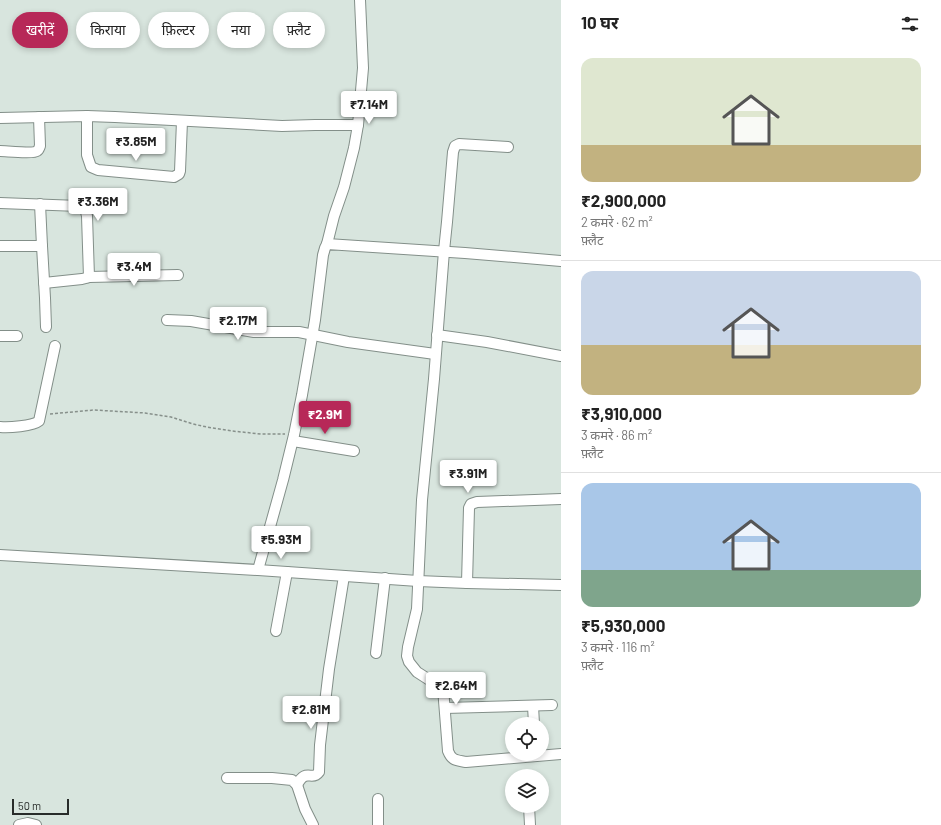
<!DOCTYPE html>
<html lang="hi">
<meta charset="utf-8">
<style>
body{margin:0;font-family:Barlow,"Noto Sans Devanagari",sans-serif;background:#f2f2f2;color:#222;height:100vh;display:flex;flex-direction:column;font-size:15px;white-space:nowrap}
*{box-sizing:border-box;margin:0}
p{font-size:13px;color:#767676}
.icon{flex:none;width:22px;height:22px;fill:none;stroke:currentColor;stroke-width:2;stroke-linecap:round;stroke-linejoin:round}
.map{position:relative;flex:1;overflow:hidden}
.panel{display:flex;flex-direction:column;background:#fff;width:380px}
.panel>*{flex:none}
.guide{position:absolute;left:12px;top:12px;width:380px;height:36px;display:flex;gap:8px}
.tools{position:absolute;left:505px;top:717px;display:grid;gap:8px}
.tools a{display:grid;place-items:center;width:44px;height:44px;border-radius:50%;background:#fff;box-shadow:0 2px 6px #0003;font-size:20px}
.scale{position:absolute;left:12px;bottom:10px;width:57px;box-sizing:border-box;padding-left:4px;border:2px solid #282c2a;border-top:0;font-size:11px;line-height:14px;white-space:nowrap;color:#282c2a;-webkit-text-stroke:3px #d8e5de;paint-order:stroke}
.price{position:absolute;translate:-50% -34px;padding:0 9px;border-radius:4px;background:#fff;color:#222;font-size:13px;line-height:26px;filter:drop-shadow(0 1px 2px #0008)}
.price::after{content:'';position:absolute;left:50%;top:24px;width:12px;height:9px;margin-left:-6px;background:inherit;clip-path:polygon(0 0,100% 0,50% 100%)}
.price.selected{background:#b72858;color:#fff}
ul{padding:0;list-style:none}
li{display:grid;align-content:center;gap:8px;height:212px;padding:0 20px}
li+li{border-top:1px solid #e0e0e0}
li span{display:grid;place-items:center;height:124px;border-radius:12px;color:#555}
li>.icon{margin-inline-start:auto}
span .icon{width:72px;height:72px;fill:#fffc;stroke-width:1}
li b{font-size:17px}
h2{display:flex;justify-content:space-between;align-items:center;height:48px;padding:0 20px;font-size:17px}
.chip{padding:0 14px;border-radius:18px;background:#fff;box-shadow:0 2px 6px #0003;font-size:14px;line-height:36px}
.chip.selected{background:#b72858;color:#fff}
main{display:flex;flex:1;min-height:0}
.map>svg:first-child{display:block}
.lines{fill:none;stroke-linecap:round;stroke-linejoin:round}
.minor-casing{stroke:#838f89;stroke-width:12}
.path{stroke:#87908b;stroke-width:1.5;stroke-dasharray:3 2;stroke-linecap:butt}
.minor{stroke:#fff;stroke-width:10}
</style>
<main>
<div class="map">
<svg width="561" height="825" viewBox="0 0 561 825">
<rect width="100%" height="100%" fill="#d8e5de"/>
<g class="lines">
<defs>
<g id="minor">
<polyline points="87,116 87,155 91,167 98,170 174,177 179,174 180,171 182,121"/>
<polyline points="0,118 87,116 115,117 282,126 315,125 358,125"/>
<path d="M508,147L459,144L455,146L453,152L447,222L444,251L434,379L422,500L417,609L408,647L407,656L409,662L417,672L431,681L440,684L443,688L448,751C452,761 456,760 466,762L561,754"/>
<path d="M0,151C6,151 33,154 37,151C39,150 39,148 40,146L39,117"/>
<path d="M0,203L79,206C85,207 86,211 87,216L89,277L86,278L82,279L44,283"/>
<polyline points="40,204 42,246 45,298 46,327"/>
<polyline points="327,244 334,216 344,187 354,148 358,125 363,68 360,0"/>
<polyline points="0,246 42,246"/>
<polyline points="89,277 178,275"/>
<polyline points="167,320 191,321 254,332 299,332 348,342 435,354"/>
<polyline points="437,335 487,342 561,356"/>
<polyline points="0,336 17,336"/>
<path d="M0,427C8,428 33,426 39,421L55,346"/>
<polyline points="293,441 354,451"/>
<polyline points="0,555 258,570 418,581 467,583 561,585"/>
<polyline points="258,570 283,480 294,435 302,395 315,320 323,255 325,248 327,244 465,253 561,261"/>
<polyline points="467,583 469,508 471,504 477,502 561,499"/>
<polyline points="276,631 287,572"/>
<polyline points="376,653 385,578"/>
<polyline points="533,706 534,724"/>
<polyline points="445,708 552,705"/>
<polyline points="227,778 272,778 292,780 297,785 305,809 313,825"/>
<path d="M297,785C306,767 312,782 319,772L320,745L329,669L344,576"/>
<polyline points="378,799 378,825"/>
<polyline points="529,806 530,825"/>
<polyline points="19,825 28,823 36,825"/>
</g>
</defs>
<!-- minor casing -->
<use href="#minor" class="minor-casing"/>
<!-- path -->
<polyline class="path" points="50,414 94,410 145,413 171,417 193,424 207,427 232,431 261,434 285,434"/>
<!-- minor -->
<use href="#minor" class="minor"/>
</g>
</svg>
<div class="tools">
<a><svg class="icon" aria-label="locate" viewBox="0 0 24 24"><circle cx="12" cy="12" r="6"/><path d="M12 2v4M12 18v4M2 12h4M18 12h4"/></svg></a>
<a><svg class="icon" aria-label="layers" viewBox="0 0 24 24"><path d="M12 4l9 5-9 5-9-5zM3 14l9 5 9-5"/></svg></a>
</div>
<div class="scale">50 m</div>
<b class="price" style="left:369px;top:125px">₹7.14M</b>
<b class="price" style="left:136px;top:162px">₹3.85M</b>
<b class="price" style="left:98px;top:222px">₹3.36M</b>
<b class="price" style="left:134px;top:287px">₹3.4M</b>
<b class="price" style="left:238px;top:341px">₹2.17M</b>
<b class="price selected" style="left:325px;top:435px">₹2.9M</b>
<b class="price" style="left:468px;top:494px">₹3.91M</b>
<b class="price" style="left:281px;top:560px">₹5.93M</b>
<b class="price" style="left:456px;top:706px">₹2.64M</b>
<b class="price" style="left:311px;top:730px">₹2.81M</b>
<div class="guide">
<a class="chip selected">खरीदें</a>
<a class="chip">किराया</a>
<a class="chip">फ़िल्टर</a>
<a class="chip">नया</a>
<a class="chip">फ़्लैट</a>
</div>
</div>
<section class="panel">
<h2>10 घर<svg class="icon" aria-label="filters" viewBox="0 0 24 24"><path d="M4 7h16M4 17h16"/><circle cx="9" cy="7" r="2"/><circle cx="15" cy="17" r="2"/></svg></h2>
<ul>
<li><span style="background:linear-gradient(#dfe7d0 70%,#c2b280 0)"><svg class="icon" aria-label="home" viewBox="0 0 24 24"><path d="M3 11l9-7 9 7M6 9v11h12V9"/></svg></span><div><b>₹2,900,000</b><p>2 कमरे · 62 m²</p><p>फ़्लैट</p></div></li>
<li><span style="background:linear-gradient(#c9d6e8 60%,#c2b280 0)"><svg class="icon" aria-label="home" viewBox="0 0 24 24"><path d="M3 11l9-7 9 7M6 9v11h12V9"/></svg></span><div><b>₹3,910,000</b><p>3 कमरे · 86 m²</p><p>फ़्लैट</p></div></li>
<li><span style="background:linear-gradient(#a9c7e8 70%,#7fa58c 0)"><svg class="icon" aria-label="home" viewBox="0 0 24 24"><path d="M3 11l9-7 9 7M6 9v11h12V9"/></svg></span><div><b>₹5,930,000</b><p>3 कमरे · 116 m²</p><p>फ़्लैट</p></div></li>
</ul>
</section>
</main>
